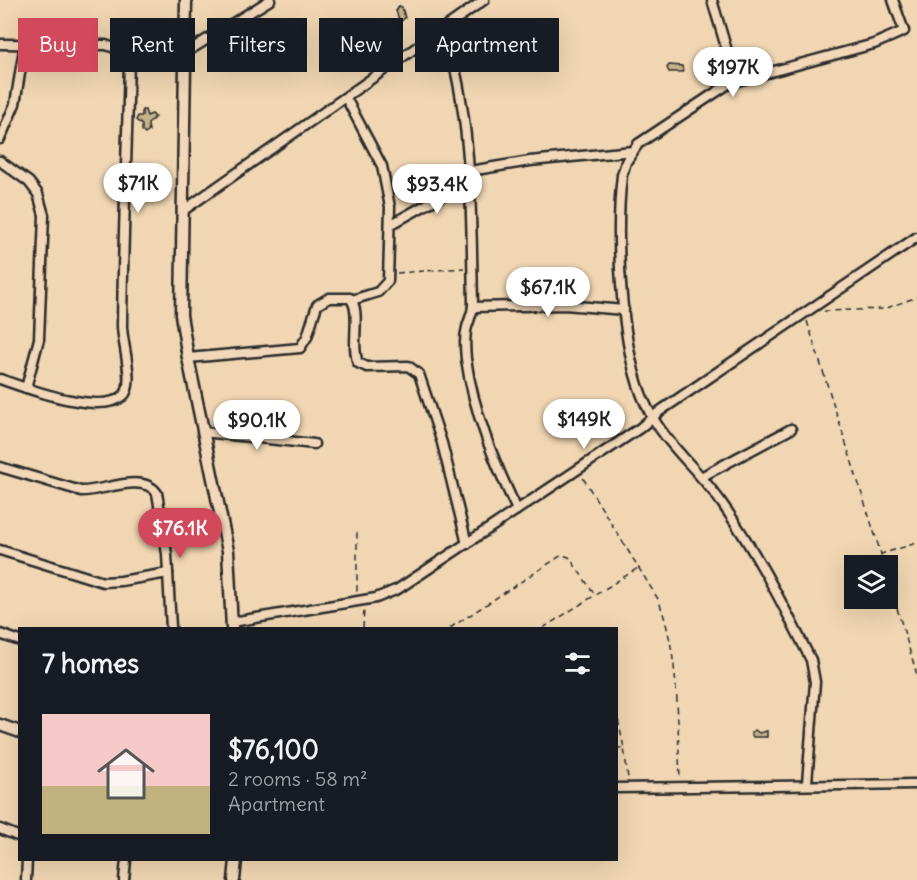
<!DOCTYPE html>
<meta charset="utf-8">
<style>
body{margin:0;font-family:Delius,sans-serif;background:#20242c;color:#f1f3f6;height:100vh;display:flex;flex-direction:column;font-size:22px;white-space:nowrap}
*{box-sizing:border-box;margin:0}
p{font-size:20px;color:#9ea1a6}
.icon{flex:none;width:33px;height:33px;fill:none;stroke:currentColor;stroke-width:2;stroke-linecap:round;stroke-linejoin:round}
.map{position:relative;flex:1;overflow:hidden}
.sheet{position:absolute;left:18px;top:627px;width:600px;height:234px;display:flex;flex-direction:column;background:#171b24;border-radius:0px;box-shadow:0 6px 24px #0002}
.sheet>*{flex:none}
.banner{position:absolute;left:18px;top:18px;width:600px;height:54px;display:flex;gap:12px}
.tools{position:absolute;left:844px;top:555px;display:grid;gap:12px}
.tools a{display:grid;place-items:center;width:54px;height:54px;border-radius:0px;background:#171b24;box-shadow:0 6px 24px #0002;font-size:30px}
.price{position:absolute;translate:-50% -51px;padding:0 14px;border-radius:21px;background:#fff;color:#222;font-size:20px;line-height:39px;filter:drop-shadow(0 2px 3px #0008)}
.price::after{content:'';position:absolute;left:50%;top:36px;width:18px;height:14px;margin-left:-9px;background:inherit;clip-path:polygon(0 0,100% 0,50% 100%)}
.price.on{background:#d1495b;color:#fff}
ul{padding:0;list-style:none}
li{display:flex;align-items:center;gap:18px;height:150px;padding:0 24px}
li span{display:grid;place-items:center;flex:none;width:168px;height:120px;border-radius:0px;color:#555}
li>.icon{margin-inline-start:auto}
span .icon{width:72px;height:72px;fill:#fffc;stroke-width:1}
li b{font-size:26px}
h2{display:flex;justify-content:space-between;align-items:center;height:72px;padding:0 24px;font-size:26px}
.tag{padding:0 21px;border-radius:0px;background:#171b24;box-shadow:0 6px 24px #0002;font-size:21px;line-height:54px}
.tag.on{background:#d1495b;color:#fff}
.map>svg:first-child{display:block}
.building{fill:#c5b18a;stroke:#2b2b2b;stroke-width:1.5}
.lines{fill:none;stroke-linecap:round;stroke-linejoin:round}
.minor-casing{stroke:#2b2b2b;stroke-width:13}
.tertiary-casing{stroke:#2b2b2b;stroke-width:15}
.path{stroke:#2b2b2b;stroke-width:1.5;stroke-dasharray:6 4.5;stroke-linecap:butt}
.minor{stroke:#f2d8b9;stroke-width:8}
.tertiary{stroke:#f2d8b9;stroke-width:10}
</style>
<div class="map">
<svg width="917" height="880" viewBox="0 0 917 880">
<rect width="100%" height="100%" fill="#f0d6b2"/>
<filter id="ink" filterUnits="userSpaceOnUse"><feTurbulence type="fractalNoise" baseFrequency=".0167" numOctaves="2"/><feDisplacementMap in="SourceGraphic" scale="12" xChannelSelector="R" yChannelSelector="G"/><feConvolveMatrix kernelMatrix="1 2 1 2 8 2 1 2 1" color-interpolation-filters="sRGB"/></filter>
<g filter="url(#ink)">
<!-- building -->
<g class="building">
<polygon points="399,6 402,7 405,18 400,22 396,11"/>
<polygon points="669,65 682,66 683,72 669,72 667,68"/>
<polygon points="142,110 145,110 147,116 152,114 155,117 148,124 149,131 145,134 142,131 142,125 136,120 138,116 142,116"/>
<polygon points="755,730 759,733 767,731 767,737 753,737 751,733"/>
</g>
<g class="lines">
<defs>
<g id="minor">
<path d="M712,0L731,64L730,83L638,144L626,162L622,175C615,235 620,351 646,405C663,442 698,469 721,502C756,551 784,607 811,660L815,682L807,783"/>
<path d="M444,29C473,115 471,215 473,305C473,312 469,320 467,327C464,338 465,348 466,359C474,414 494,461 517,510"/>
<path d="M0,44L106,45L120,50L129,61C127,149 123,238 122,326C122,343 136,386 123,396C100,416 26,388 0,379"/>
<polyline points="185,53 270,0"/>
<polyline points="730,83 874,44 904,31 893,0"/>
<polyline points="346,98 382,166 390,207 388,281 378,292 352,300"/>
<polyline points="0,139 15,104 25,43"/>
<polyline points="0,161 29,182 38,194 44,215 39,339 26,388"/>
<polyline points="470,171 530,161 633,151"/>
<polyline points="184,210 484,0"/>
<polyline points="390,225 470,180"/>
<polyline points="473,307 565,305 624,310"/>
<path d="M188,358L300,348L307,337L317,305L329,298H350C362,311 350,345 358,363L367,367L408,366L419,374L442,443L467,544"/>
<polyline points="203,432 314,444"/>
<path d="M0,467L81,491C102,492 142,472 157,493L167,554L171,628"/>
<polyline points="701,477 791,429"/>
<polyline points="0,550 103,582 121,581 168,573"/>
<polyline points="232,622 376,598 398,589 640,428 660,411 917,237"/>
<polyline points="0,634 20,641"/>
<polyline points="616,788 917,784"/>
<polyline points="0,829 20,837"/>
<polyline points="26,880 27,860"/>
<polyline points="124,880 126,860"/>
</g>
<g id="tertiary">
<polyline points="186,0 181,315 188,358 228,551 232,628"/>
<polyline points="0,725 20,732"/>
<polyline points="234,880 236,860"/>
</g>
</defs>
<!-- minor casing -->
<use href="#minor" class="minor-casing"/>
<!-- tertiary casing -->
<use href="#tertiary" class="tertiary-casing"/>
<!-- path -->
<g class="path">
<polyline points="397,273 464,268"/>
<polyline points="824,311 884,309 917,297"/>
<polyline points="807,321 881,554"/>
<path d="M583,478L658,599C680,656 677,720 680,779"/>
<polyline points="884,566 881,554 917,543"/>
<polyline points="888,578 917,675"/>
<polyline points="357,591 357,528"/>
<polyline points="363,628 364,608"/>
<polyline points="450,628 562,555 569,557 595,595"/>
<polyline points="543,628 638,568"/>
<polyline points="616,710 624,748"/>
<polyline points="616,748 624,748 628,778"/>
</g>
<!-- minor -->
<use href="#minor" class="minor"/>
<!-- tertiary -->
<use href="#tertiary" class="tertiary"/>
</g>
</g>
</svg>
<div class="tools">
<a><svg class="icon" aria-label="layers" viewBox="0 0 24 24"><path d="M12 4l9 5-9 5-9-5zM3 14l9 5 9-5"/></svg></a>
</div>
<b class="price" style="left:733px;top:98px">$197K</b>
<b class="price" style="left:138px;top:214px">$71K</b>
<b class="price" style="left:437px;top:215px">$93.4K</b>
<b class="price" style="left:548px;top:318px">$67.1K</b>
<b class="price" style="left:584px;top:450px">$149K</b>
<b class="price" style="left:257px;top:451px">$90.1K</b>
<b class="price on" style="left:180px;top:559px">$76.1K</b>
<div class="banner">
<a class="tag on">Buy</a>
<a class="tag">Rent</a>
<a class="tag">Filters</a>
<a class="tag">New</a>
<a class="tag">Apartment</a>
</div>
<section class="sheet">
<h2>7 homes<svg class="icon" aria-label="filters" viewBox="0 0 24 24"><path d="M4 7h16M4 17h16"/><circle cx="9" cy="7" r="2"/><circle cx="15" cy="17" r="2"/></svg></h2>
<ul>
<li><span style="background:linear-gradient(#f6c9c9 60%,#c2b280 0)"><svg class="icon" aria-label="home" viewBox="0 0 24 24"><path d="M3 11l9-7 9 7M6 9v11h12V9"/></svg></span><div><b>$76,100</b><p>2 rooms · 58 m²</p><p>Apartment</p></div></li>
</ul>
</section>
</div>
